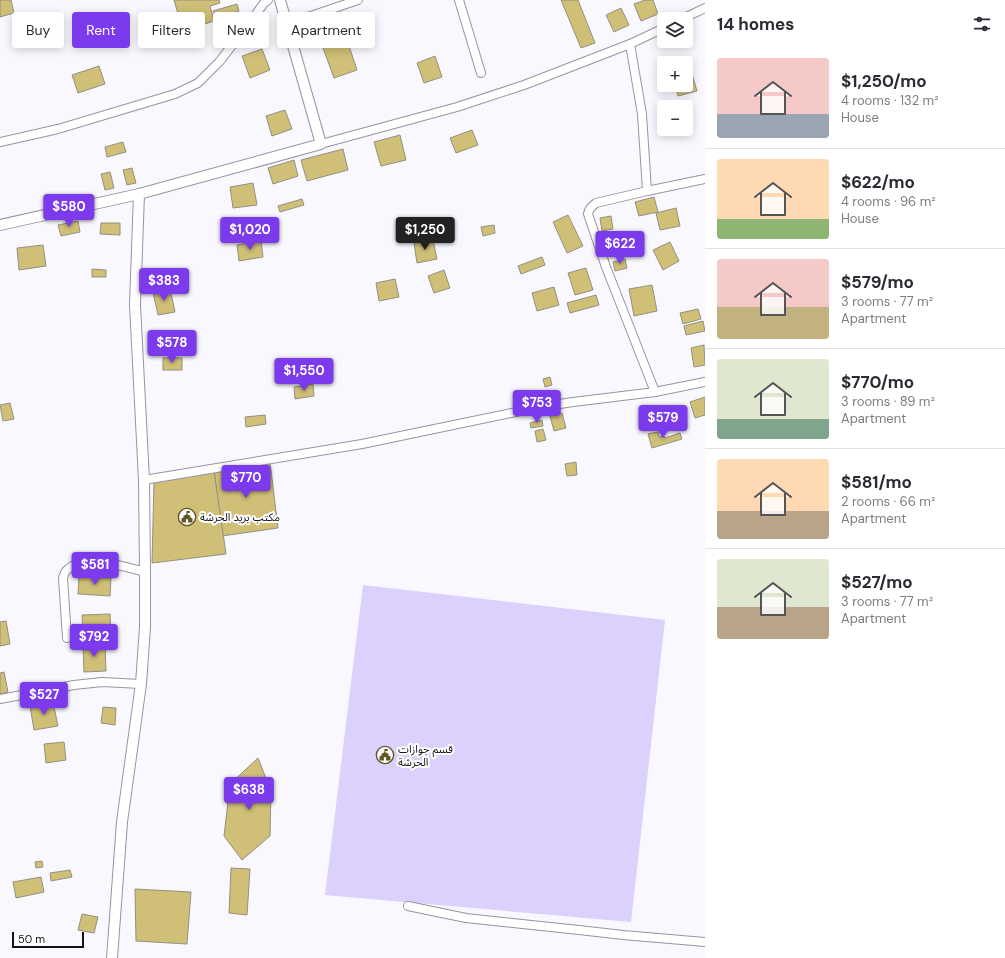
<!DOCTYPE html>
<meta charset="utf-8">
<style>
body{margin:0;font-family:"DM Sans","Noto Sans Arabic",sans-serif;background:#f7f7f7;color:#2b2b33;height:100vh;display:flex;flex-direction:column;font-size:15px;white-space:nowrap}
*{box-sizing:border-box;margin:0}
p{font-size:13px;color:#7c7c81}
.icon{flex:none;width:22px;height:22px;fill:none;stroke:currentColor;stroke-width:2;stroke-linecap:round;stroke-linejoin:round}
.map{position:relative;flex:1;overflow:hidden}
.side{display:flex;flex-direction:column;background:#fff;width:300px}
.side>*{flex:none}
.guide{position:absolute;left:12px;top:12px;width:380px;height:36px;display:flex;gap:8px}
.fabs{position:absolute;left:657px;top:12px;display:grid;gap:8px}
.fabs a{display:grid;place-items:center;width:36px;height:36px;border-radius:4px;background:#fff;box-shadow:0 2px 10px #0003;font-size:20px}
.scale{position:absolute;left:12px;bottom:10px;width:72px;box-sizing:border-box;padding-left:4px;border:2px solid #141318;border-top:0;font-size:11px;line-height:14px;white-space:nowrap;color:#141318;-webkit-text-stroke:3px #fff;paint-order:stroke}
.price{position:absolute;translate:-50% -34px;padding:0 9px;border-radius:4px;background:#7c3aed;color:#fff;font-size:13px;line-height:26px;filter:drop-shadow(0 1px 2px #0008)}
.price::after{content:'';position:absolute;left:50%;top:24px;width:12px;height:9px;margin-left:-6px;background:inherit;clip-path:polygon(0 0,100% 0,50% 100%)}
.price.active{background:#222;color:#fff}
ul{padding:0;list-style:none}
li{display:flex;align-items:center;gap:12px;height:100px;padding:0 12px}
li+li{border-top:1px solid #e1e1e2}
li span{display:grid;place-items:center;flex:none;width:112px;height:80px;border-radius:4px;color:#555}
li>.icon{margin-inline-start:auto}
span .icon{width:48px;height:48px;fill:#fffc;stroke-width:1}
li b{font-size:17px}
h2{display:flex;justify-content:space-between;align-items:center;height:48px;padding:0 12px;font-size:17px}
.pill{padding:0 14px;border-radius:4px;background:#fff;box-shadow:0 2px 10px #0003;font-size:14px;line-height:36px}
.pill.active{background:#7c3aed;color:#fff}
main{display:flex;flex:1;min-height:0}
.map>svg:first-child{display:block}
.green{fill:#dcd0fd}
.building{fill:#cfbf77;stroke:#949081}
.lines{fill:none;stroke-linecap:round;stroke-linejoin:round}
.minor-casing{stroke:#9793a2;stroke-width:10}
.tertiary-casing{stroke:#9793a2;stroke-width:12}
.minor{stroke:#fff;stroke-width:8}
.tertiary{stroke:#fff;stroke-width:10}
.labels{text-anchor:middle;stroke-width:4;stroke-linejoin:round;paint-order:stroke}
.poi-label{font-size:11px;fill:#141318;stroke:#fff;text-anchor:start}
</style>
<main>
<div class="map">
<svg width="705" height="958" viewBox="0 0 705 958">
<rect width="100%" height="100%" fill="#faf8ff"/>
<!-- green -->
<polygon class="green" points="363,585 665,620 631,922 325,895"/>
<!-- building -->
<g class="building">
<polygon points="0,0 11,0 14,13 0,17"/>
<polygon points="174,0 219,0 220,3 210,6 214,21 183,31"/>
<polygon points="561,0 578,0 595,43 581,48"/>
<polygon points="645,0 653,0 658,14 641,21 634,4"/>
<polygon points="237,4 239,11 215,18 213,11"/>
<polygon points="621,8 629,25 614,32 606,15"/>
<polygon points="347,40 357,70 334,78 323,48"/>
<polygon points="262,49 270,70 250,78 242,56"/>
<polygon points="435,56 442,77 424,83 417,63"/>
<polygon points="99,66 105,84 78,93 72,75"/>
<polygon points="692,74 697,91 678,96 675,85 686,85 686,76"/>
<polygon points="285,110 292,129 272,136 266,116"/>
<polygon points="472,130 478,145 456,153 450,138"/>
<polygon points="400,135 406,160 381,166 374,142"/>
<polygon points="123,142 126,152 107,157 105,147"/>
<polygon points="343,149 348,170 307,181 301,160"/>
<polygon points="294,160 298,176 273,184 268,168"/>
<polygon points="132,168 136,183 127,185 123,170"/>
<polygon points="110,172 114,188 105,190 101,174"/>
<polygon points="253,183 257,205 233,208 230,187"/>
<polygon points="654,197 658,212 639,216 635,202"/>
<polygon points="302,199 304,205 280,212 278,206"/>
<polygon points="676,208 680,226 660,230 656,213"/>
<polygon points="568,215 583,246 567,253 553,222"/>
<polygon points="611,216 613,229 602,231 600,218"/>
<polygon points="78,221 80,232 61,236 58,225"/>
<polygon points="101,223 120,223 120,235 100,234"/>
<polygon points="494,225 495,233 483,236 481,227"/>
<polygon points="433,240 437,259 417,263 414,243"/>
<polygon points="261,241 263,257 239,261 237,245"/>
<polygon points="670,242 679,261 663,270 653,250"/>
<polygon points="43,245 46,266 19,270 17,248"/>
<polygon points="542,257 545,265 521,274 518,266"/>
<polygon points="625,259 627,268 615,271 613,262"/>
<polygon points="586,268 593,290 575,295 568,273"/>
<polygon points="92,269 106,270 106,277 92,277"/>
<polygon points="444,270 450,288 434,293 428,276"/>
<polygon points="395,279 399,297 379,301 376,283"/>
<polygon points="652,285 657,311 634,316 629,289"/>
<polygon points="554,287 559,305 537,311 532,293"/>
<polygon points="170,288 175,312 158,315 153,292"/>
<polygon points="596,295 599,305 570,313 567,303"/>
<polygon points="698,309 701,319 683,324 680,313"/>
<polygon points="703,321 705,331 686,335 684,326"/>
<polygon points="704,345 705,365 694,367 691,348"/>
<rect x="163" y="358" width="19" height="12"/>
<polygon points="550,377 552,385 545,387 543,379"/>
<polygon points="313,384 314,396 295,399 294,387"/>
<polygon points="705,397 705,415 695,418 690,402"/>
<polygon points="10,403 14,419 3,421 0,405"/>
<polygon points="562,413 566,428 554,431 550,416"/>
<polygon points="265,415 266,424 246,427 245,417"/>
<polygon points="542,420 543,426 531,428 530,423"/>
<polygon points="543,429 546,440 537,442 535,431"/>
<polygon points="658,432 659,437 664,436 665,438 680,433 682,439 652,448 648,434"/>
<polygon points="270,462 278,528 222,536 214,471"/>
<polygon points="576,462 577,475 567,476 565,464"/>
<polygon points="214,471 226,554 152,563 154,480"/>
<polygon points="79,577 111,578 110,596 78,594"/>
<polygon points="110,614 111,635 83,636 82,615"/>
<polygon points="6,621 10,644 0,646 0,622"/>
<polygon points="105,645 106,671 84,672 83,646"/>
<polygon points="4,672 8,692 0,694 0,673"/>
<polygon points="53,702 58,726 34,730 30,706"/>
<polygon points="103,707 116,708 115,725 101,723"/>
<polygon points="64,742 66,760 46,763 44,744"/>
<polygon points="258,758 271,791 270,836 242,860 224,836 230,784"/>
<polygon points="42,861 43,867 36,868 35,862"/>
<polygon points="231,868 250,869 247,915 229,913"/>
<polygon points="70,870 72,877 51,881 50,873"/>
<polygon points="41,877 44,892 16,898 13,882"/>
<polygon points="135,889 191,892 187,944 136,941"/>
<polygon points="82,914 98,917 94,933 78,930"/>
</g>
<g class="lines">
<defs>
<g id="minor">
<polyline points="459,0 481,73"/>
<polyline points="682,19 705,8"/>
<polyline points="287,24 358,0"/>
<polyline points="630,44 642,114 647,191 705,179"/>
<polyline points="0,142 58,129 175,94 198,83 220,61 256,14 264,3 268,0"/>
<polyline points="321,144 457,107 524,85 630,44 664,28"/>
<path d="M647,191L596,203C591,207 589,209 588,214L606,267L655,392"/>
<polyline points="144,480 362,444 540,407 573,402 655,392 705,382"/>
<path d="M67,638L63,578C64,575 65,571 67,570C83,553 126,567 145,572"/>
<polyline points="0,699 74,685 102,682 141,684"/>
<polyline points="408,906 466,918 579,930 623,935 705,942"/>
</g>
<g id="tertiary">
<polyline points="0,225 139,194 321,144 280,0"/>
<polyline points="112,958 122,822 141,684 145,627 145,572 144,480 135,305 139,194"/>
</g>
</defs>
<!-- minor casing -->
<use href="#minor" class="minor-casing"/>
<!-- tertiary casing -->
<use href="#tertiary" class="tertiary-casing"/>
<!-- minor -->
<use href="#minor" class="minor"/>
<!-- tertiary -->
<use href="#tertiary" class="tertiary"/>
</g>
<!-- icons -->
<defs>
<symbol id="civic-ring" viewBox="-11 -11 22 22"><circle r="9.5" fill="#fff" stroke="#635824" stroke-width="1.5"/><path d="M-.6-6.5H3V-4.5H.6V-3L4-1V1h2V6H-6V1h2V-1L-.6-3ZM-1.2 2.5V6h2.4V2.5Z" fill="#635824"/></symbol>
</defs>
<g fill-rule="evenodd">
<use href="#civic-ring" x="177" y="507" width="20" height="20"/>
<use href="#civic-ring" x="375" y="745" width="20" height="20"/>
</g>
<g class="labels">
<!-- poi labels -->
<g class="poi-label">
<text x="200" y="521">مكتب بريد الحرشة</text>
<text x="398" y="753">قسم جوازات<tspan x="398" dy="13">الحرشة</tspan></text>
</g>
</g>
</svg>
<div class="fabs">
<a><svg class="icon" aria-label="layers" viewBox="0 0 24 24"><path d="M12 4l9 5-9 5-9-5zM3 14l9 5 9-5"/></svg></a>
<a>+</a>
<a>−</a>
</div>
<div class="scale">50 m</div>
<b class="price" style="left:69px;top:228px">$580</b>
<b class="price" style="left:250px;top:251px">$1,020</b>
<b class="price active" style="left:425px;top:251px">$1,250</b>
<b class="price" style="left:620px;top:265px">$622</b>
<b class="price" style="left:164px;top:302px">$383</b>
<b class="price" style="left:172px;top:364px">$578</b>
<b class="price" style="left:304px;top:392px">$1,550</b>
<b class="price" style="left:537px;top:424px">$753</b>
<b class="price" style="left:663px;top:439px">$579</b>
<b class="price" style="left:246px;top:499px">$770</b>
<b class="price" style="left:95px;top:586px">$581</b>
<b class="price" style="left:94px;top:658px">$792</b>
<b class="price" style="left:44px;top:716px">$527</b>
<b class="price" style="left:249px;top:811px">$638</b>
<div class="guide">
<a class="pill">Buy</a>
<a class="pill active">Rent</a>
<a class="pill">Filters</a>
<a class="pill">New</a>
<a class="pill">Apartment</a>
</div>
</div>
<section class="side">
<h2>14 homes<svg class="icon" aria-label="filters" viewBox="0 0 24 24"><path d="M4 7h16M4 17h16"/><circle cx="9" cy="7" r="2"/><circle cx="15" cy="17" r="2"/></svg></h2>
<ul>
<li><span style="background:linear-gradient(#f6c9c9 70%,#9aa5b1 0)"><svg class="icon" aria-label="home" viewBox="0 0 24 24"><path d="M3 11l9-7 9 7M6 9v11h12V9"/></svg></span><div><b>$1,250/mo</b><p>4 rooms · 132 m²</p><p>House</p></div></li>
<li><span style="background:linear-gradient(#ffd9b3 75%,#8fb573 0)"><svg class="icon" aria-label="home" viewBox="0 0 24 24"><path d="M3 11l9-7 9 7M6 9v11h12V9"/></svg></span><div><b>$622/mo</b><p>4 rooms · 96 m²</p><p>House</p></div></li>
<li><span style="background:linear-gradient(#f6c9c9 60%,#c2b280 0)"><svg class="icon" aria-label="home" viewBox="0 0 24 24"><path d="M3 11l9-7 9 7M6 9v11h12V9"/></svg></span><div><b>$579/mo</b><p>3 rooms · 77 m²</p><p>Apartment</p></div></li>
<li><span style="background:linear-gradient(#dfe7d0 75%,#7fa58c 0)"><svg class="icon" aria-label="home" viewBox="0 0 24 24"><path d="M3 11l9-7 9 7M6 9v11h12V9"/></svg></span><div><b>$770/mo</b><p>3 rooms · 89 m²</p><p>Apartment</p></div></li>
<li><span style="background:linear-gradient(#ffd9b3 65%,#b9a48a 0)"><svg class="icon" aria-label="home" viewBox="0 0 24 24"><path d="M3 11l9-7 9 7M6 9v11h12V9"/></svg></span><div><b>$581/mo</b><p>2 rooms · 66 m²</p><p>Apartment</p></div></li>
<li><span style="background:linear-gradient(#dfe7d0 60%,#b9a48a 0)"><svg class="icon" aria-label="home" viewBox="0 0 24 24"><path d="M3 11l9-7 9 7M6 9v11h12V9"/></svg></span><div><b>$527/mo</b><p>3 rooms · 77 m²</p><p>Apartment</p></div></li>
</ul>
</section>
</main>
